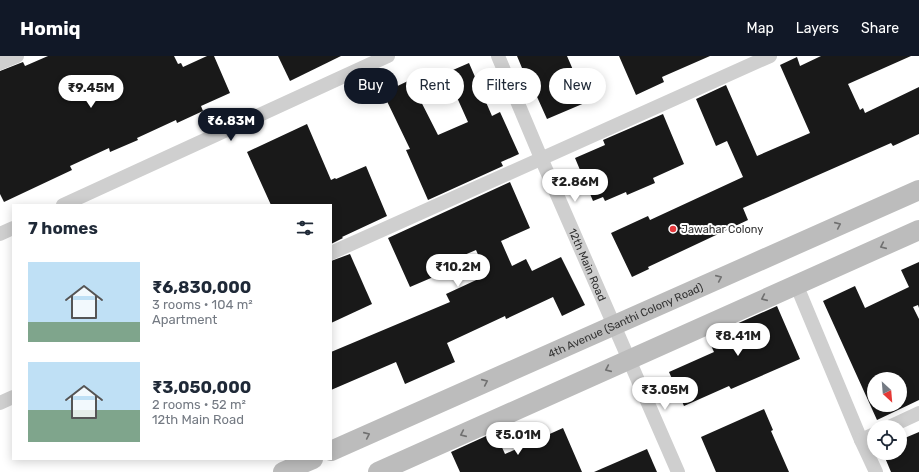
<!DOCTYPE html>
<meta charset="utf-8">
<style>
body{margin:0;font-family:Rubik,sans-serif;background:#f6f6f7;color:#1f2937;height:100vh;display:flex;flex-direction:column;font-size:15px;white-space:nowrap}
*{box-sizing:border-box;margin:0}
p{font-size:13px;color:#747a83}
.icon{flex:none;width:22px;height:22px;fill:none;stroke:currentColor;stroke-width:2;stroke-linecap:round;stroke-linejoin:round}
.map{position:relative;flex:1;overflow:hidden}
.sheet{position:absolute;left:12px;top:148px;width:320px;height:256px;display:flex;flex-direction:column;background:#fff;border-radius:0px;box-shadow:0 2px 10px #0003}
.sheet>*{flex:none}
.top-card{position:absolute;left:344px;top:12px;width:380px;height:36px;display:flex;gap:8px}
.needle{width:26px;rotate:154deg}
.buttons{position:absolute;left:867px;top:316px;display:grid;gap:8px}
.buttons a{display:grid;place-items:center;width:40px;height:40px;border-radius:50%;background:#fff;box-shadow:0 2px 10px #0003;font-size:20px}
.price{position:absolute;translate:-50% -34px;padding:0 9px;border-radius:14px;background:#fff;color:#222;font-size:13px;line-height:26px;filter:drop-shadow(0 1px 2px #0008)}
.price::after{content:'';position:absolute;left:50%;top:24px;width:12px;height:9px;margin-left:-6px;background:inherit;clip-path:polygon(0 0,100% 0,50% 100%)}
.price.selected{background:#111827;color:#fff}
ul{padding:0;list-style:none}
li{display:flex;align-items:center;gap:12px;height:100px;padding:0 16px}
li span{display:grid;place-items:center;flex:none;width:112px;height:80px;border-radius:0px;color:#555}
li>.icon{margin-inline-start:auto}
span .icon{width:48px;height:48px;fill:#fffc;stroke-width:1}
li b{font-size:17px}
h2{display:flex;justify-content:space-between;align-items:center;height:48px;padding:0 16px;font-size:17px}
.tag{padding:0 14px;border-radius:18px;background:#fff;box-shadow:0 2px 10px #0003;font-size:14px;line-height:36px}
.tag.selected{background:#111827;color:#fff}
header{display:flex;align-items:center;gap:24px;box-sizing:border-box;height:56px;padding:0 20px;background:#111827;color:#fff}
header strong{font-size:19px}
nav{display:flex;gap:22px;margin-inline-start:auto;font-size:14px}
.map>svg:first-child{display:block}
.building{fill:#191919;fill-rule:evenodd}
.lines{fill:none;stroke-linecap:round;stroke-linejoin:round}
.street{stroke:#cfcfcf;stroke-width:14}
.secondary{stroke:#bcbcbc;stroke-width:20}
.oneway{stroke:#707070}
.poi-dot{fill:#e5383c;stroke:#fff;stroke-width:1.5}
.labels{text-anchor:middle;stroke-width:4;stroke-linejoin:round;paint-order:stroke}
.poi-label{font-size:11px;fill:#323232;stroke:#fff;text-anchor:start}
.street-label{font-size:11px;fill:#323232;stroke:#fff}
</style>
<header>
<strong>Homiq</strong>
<nav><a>Map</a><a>Layers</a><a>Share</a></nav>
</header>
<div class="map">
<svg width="919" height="416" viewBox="0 0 919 416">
<rect width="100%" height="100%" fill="#fff"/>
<!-- building -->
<g class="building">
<polygon points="48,0 174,0 178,8 181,7 183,11 207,0 214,0 230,37 201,50 203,55 177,67 176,64 137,82 138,84 110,96 109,92 70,110 72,114 4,146 0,138 0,15 23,6 25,10"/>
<polygon points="278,0 341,0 290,25"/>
<polygon points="517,0 567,0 587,46 547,63 529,23 527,24"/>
<polygon points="619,0 710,0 662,21 664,26 636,39"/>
<polygon points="821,0 911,0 848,28 860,54 863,52 865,57 919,31 919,78 893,90 891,87 743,152 748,164 648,211 649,213 632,221 611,177 648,160 650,164 743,121 727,85 716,90 696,43 726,29 757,100 810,77 780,9 797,1 800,10"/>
<polygon points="469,7 492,60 500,56 519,98 501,106 503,110 428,144 406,94 410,93 383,37 410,24 438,79 468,66 446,17"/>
<polygon points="663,58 684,108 653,122 655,127 627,139 626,136 605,145 603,141 593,145 575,102 605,89 603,84"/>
<polygon points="307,68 331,124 335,122 336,123 366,110 387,160 342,181 343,182 331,188 331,149 271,149 247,96"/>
<polygon points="510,126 530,172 501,185 512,210 526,203 532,215 561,201 585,249 562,260 553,241 506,263 505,260 447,287 455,306 405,328 396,306 331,334 331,296 450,246 446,238 487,219 476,194 434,212 438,219 410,231 388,182"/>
<polygon points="350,198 372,248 331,267 331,205"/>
<path d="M919,206V252L918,249L913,251L919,263V344L877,364L823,245L855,230L865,252L909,231L901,214ZM874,323H900V349H874Z"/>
<polygon points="777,250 800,303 731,333 729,330 684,350 669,316 714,296 707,281"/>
<polygon points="764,353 773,374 771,375 789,416 716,416 701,381"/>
<polygon points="563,372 582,416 460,416 451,396 495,376 505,398"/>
<polygon points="919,376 919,416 891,416 883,397 900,397 900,384"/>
<polygon points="647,393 657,416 594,416"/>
</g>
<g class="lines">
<!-- street -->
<g class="street">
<path id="s1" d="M498,0L541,102L678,416"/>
<polyline points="0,7 17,0"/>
<polyline points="63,149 388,0"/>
<polyline points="0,178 13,172"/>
<polyline points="331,197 770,0"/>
<polyline points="796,228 861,384 876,416"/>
<polyline points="0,347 13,341"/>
<polyline points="889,371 919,357"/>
<polyline points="861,384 874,378"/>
</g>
<!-- secondary -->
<g class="secondary">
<path id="s2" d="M331,395L919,134"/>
<polyline points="283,416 313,403"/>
<polyline points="378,416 919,174"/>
</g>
</g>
<!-- one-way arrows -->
<defs><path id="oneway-chevron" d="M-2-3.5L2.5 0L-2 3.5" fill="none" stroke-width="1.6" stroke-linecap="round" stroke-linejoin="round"/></defs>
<g class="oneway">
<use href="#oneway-chevron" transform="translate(838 169) rotate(-24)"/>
<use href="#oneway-chevron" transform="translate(883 190) rotate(156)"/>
<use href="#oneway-chevron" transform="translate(719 222) rotate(-24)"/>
<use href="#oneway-chevron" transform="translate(764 242) rotate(156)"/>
<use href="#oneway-chevron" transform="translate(608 313) rotate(156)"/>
<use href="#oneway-chevron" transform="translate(485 326) rotate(-24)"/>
<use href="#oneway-chevron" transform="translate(463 378) rotate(156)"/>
<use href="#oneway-chevron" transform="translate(367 379) rotate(-24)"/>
</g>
<!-- markers -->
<circle class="poi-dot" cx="673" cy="173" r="4"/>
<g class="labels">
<!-- poi labels -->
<g class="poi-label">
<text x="681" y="177">Jawahar Colony</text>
</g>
<!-- street labels -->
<g class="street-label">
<text dy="4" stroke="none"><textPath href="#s1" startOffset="227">12th Main Road</textPath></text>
<text dy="4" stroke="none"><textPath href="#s2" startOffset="322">4th Avenue (Santhi Colony Road)</textPath></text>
</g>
</g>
</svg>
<div class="buttons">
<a><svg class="needle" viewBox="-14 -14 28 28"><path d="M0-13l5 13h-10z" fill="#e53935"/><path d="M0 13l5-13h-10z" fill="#747a83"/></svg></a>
<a><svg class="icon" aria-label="locate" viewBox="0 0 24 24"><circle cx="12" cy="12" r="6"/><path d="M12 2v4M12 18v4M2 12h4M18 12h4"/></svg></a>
</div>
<b class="price" style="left:91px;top:53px">₹9.45M</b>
<b class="price selected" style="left:231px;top:86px">₹6.83M</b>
<b class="price" style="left:575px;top:147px">₹2.86M</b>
<b class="price" style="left:458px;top:232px">₹10.2M</b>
<b class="price" style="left:738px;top:301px">₹8.41M</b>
<b class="price" style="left:665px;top:355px">₹3.05M</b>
<b class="price" style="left:518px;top:400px">₹5.01M</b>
<div class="top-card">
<a class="tag selected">Buy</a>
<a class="tag">Rent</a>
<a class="tag">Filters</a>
<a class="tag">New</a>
</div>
<section class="sheet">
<h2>7 homes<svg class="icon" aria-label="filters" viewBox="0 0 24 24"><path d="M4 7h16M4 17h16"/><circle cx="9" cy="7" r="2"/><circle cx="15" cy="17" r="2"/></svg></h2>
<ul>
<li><span style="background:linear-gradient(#bfe0f5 75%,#7fa58c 0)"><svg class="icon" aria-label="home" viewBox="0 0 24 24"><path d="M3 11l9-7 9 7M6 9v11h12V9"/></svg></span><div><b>₹6,830,000</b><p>3 rooms · 104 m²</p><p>Apartment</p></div></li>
<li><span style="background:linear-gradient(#bfe0f5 60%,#7fa58c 0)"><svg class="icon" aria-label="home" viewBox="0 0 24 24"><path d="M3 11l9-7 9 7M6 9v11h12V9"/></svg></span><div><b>₹3,050,000</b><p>2 rooms · 52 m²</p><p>12th Main Road</p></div></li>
</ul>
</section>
</div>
